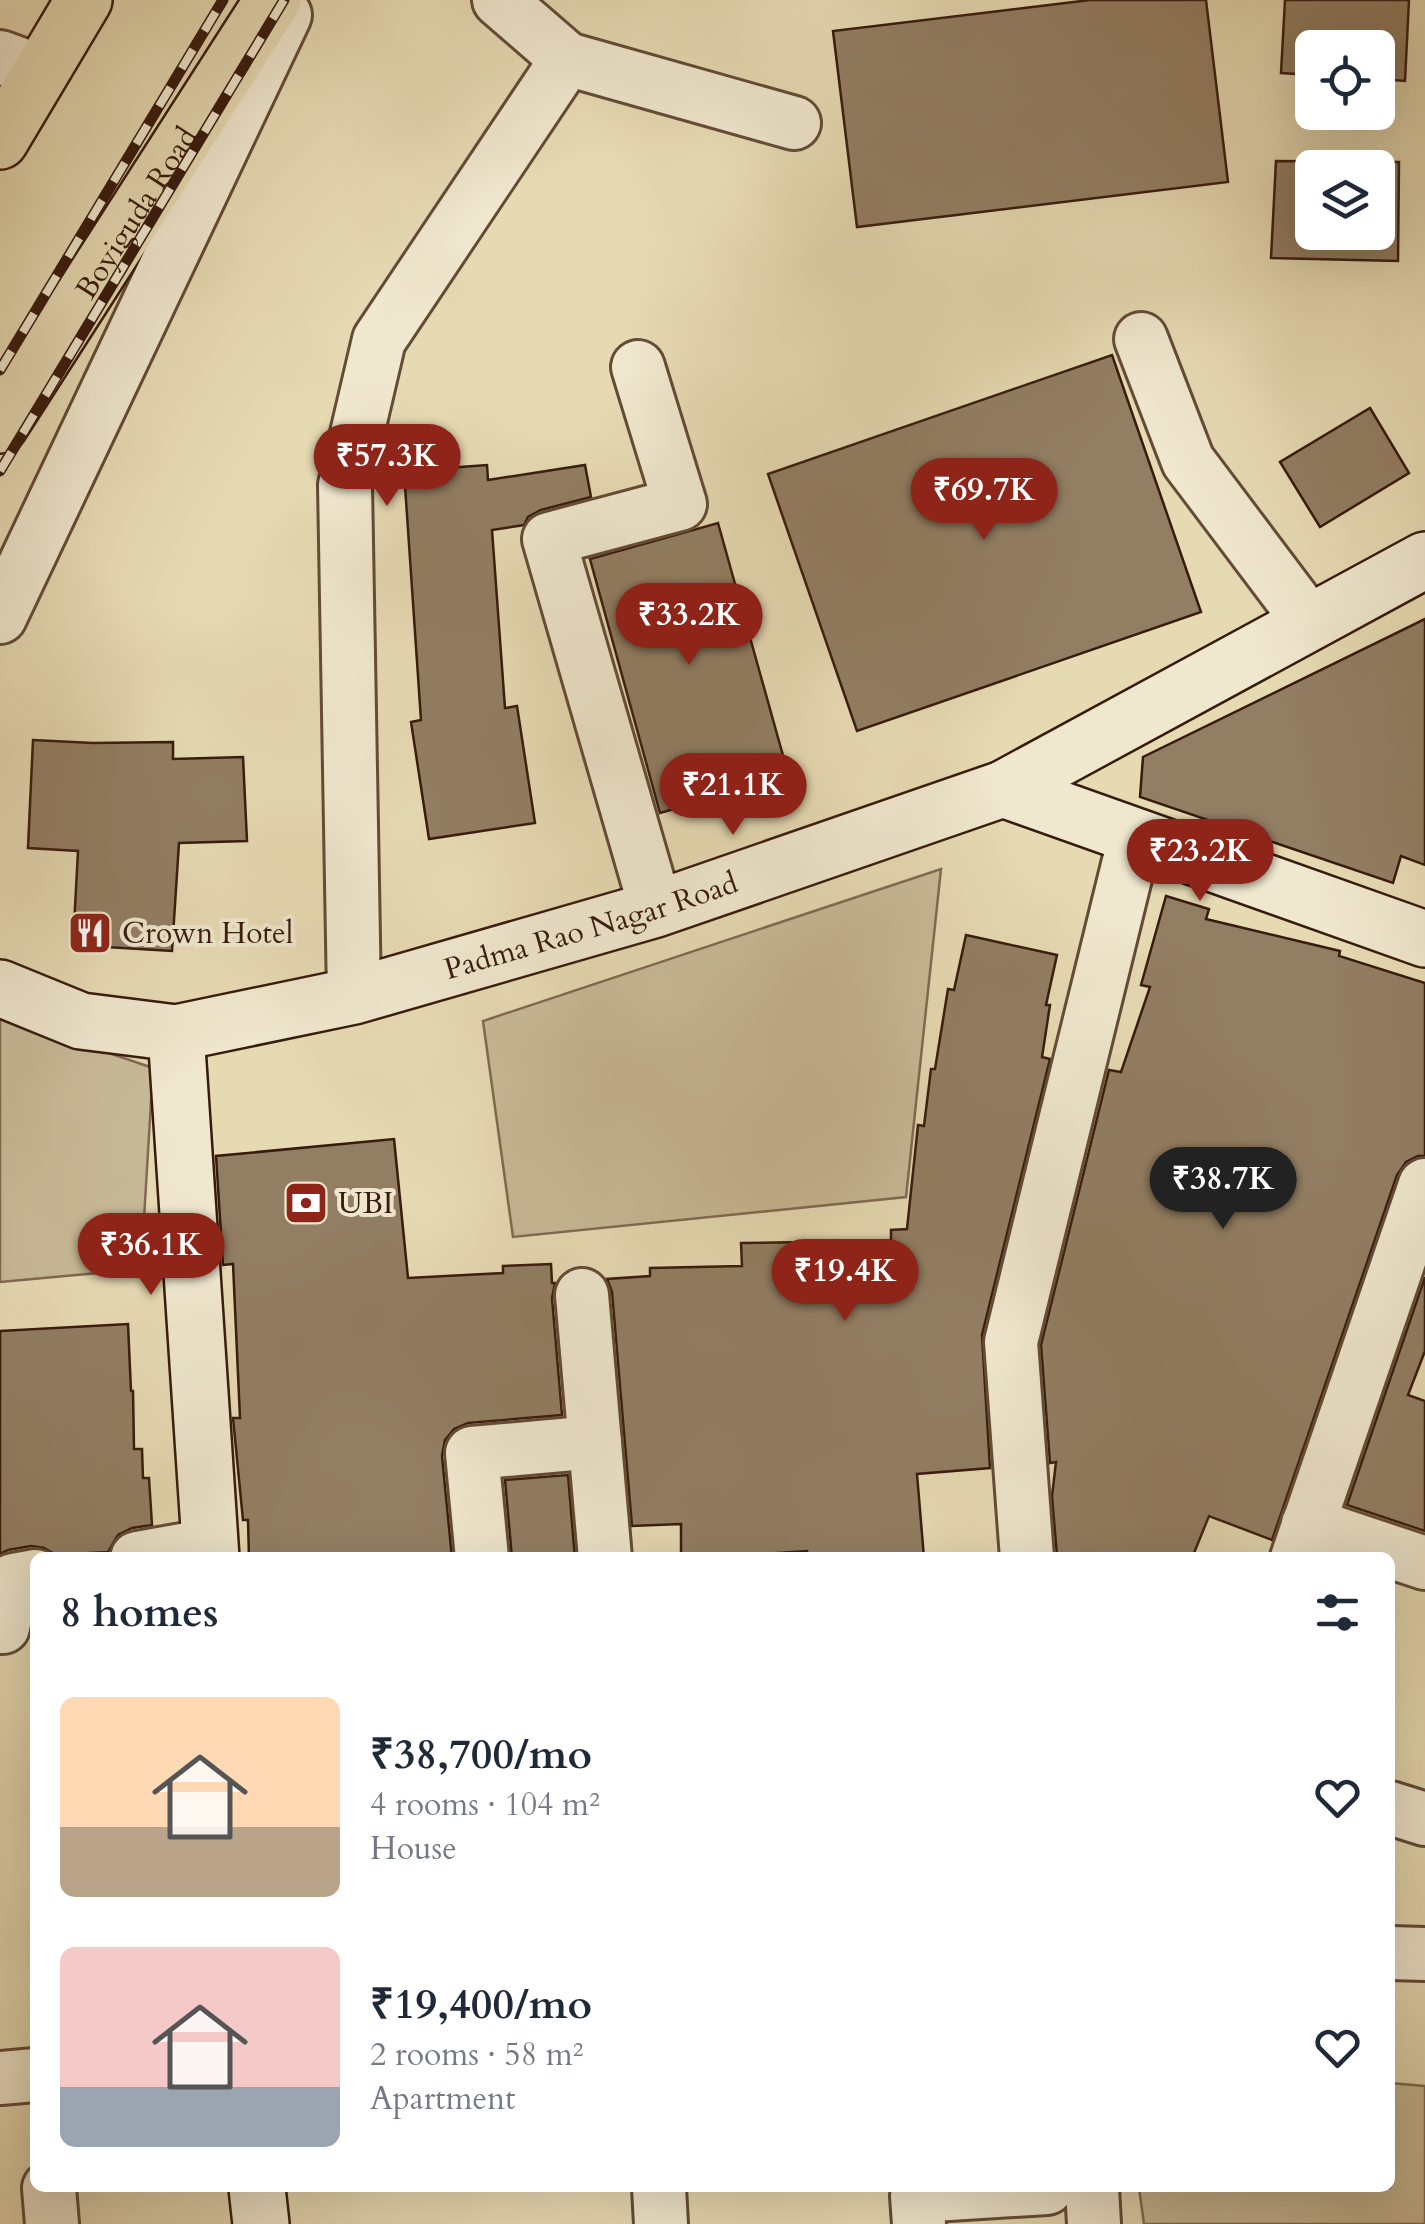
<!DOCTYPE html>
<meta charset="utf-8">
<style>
body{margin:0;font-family:Cardo,serif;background:#f6f6f7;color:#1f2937;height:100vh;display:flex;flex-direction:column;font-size:38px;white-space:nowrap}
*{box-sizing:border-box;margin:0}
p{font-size:32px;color:#747a83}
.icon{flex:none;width:55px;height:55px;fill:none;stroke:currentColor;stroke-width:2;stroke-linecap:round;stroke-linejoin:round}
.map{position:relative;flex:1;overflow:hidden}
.details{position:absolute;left:30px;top:1552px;width:1365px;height:640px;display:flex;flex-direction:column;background:#fff;border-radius:15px;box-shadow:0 10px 40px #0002}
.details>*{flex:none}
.controls{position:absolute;left:1295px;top:30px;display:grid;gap:20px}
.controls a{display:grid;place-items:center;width:100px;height:100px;border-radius:15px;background:#fff;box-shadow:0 10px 40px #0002;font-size:50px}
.price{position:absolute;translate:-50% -85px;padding:0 22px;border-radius:35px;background:#8f2418;color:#fff;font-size:32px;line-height:65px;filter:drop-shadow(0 2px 5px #0008)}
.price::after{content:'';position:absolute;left:50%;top:60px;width:30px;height:22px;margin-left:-15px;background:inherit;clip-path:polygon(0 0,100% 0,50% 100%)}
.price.current{background:#222;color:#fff}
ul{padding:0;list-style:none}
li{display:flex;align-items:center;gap:30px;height:250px;padding:0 30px}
li span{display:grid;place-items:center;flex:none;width:280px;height:200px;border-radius:15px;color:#555}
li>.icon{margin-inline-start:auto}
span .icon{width:120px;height:120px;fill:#fffc;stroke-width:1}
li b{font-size:42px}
h2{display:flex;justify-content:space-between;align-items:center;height:120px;padding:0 30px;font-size:42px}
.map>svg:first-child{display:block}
.green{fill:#c8ba97;stroke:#806a52;stroke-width:2.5}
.building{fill:#927e63;stroke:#371b0d;stroke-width:2.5;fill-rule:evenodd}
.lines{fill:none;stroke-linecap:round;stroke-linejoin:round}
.street-casing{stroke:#634b36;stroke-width:58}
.secondary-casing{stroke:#371b0d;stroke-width:60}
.primary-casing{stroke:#371b0d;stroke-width:60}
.street{stroke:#efe7ce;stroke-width:52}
.secondary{stroke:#efe7ce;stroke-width:55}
.primary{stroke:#e6dab3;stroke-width:55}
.rail-casing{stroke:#371b0d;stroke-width:11}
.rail{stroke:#efe7ce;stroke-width:8;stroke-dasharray:22;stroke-linecap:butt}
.labels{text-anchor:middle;stroke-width:8;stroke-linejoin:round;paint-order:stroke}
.street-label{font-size:30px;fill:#371b0d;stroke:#efe7ce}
.poi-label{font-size:30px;fill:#371b0d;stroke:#efe7ce;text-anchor:start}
</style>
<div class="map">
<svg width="1425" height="2224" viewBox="0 0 1425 2224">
<rect width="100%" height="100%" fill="#e6dab3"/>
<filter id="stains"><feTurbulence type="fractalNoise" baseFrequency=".002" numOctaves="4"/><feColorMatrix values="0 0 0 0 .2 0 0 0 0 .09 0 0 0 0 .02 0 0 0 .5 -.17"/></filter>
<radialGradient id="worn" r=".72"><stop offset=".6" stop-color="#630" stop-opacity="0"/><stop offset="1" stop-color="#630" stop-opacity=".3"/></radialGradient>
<!-- green -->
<g class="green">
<polygon points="941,869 906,1197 513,1237 483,1021"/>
<polygon points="0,1016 153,1068 141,1269 0,1282"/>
<polygon points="1390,2083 1425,2086 1425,2224 1144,2224 1139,2188 1390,2188"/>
</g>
<!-- building -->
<g class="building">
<polygon points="1090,0 1206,0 1228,182 857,227 833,31"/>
<polygon points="1285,0 1409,0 1405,81 1378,79 1378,48 1312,48 1312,75 1281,73"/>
<path d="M1276,161L1399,162L1398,261L1271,258ZM1312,168H1378V232H1312Z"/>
<polygon points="1112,355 1201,612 857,731 768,474"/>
<polygon points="1370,408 1409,473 1320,527 1280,462"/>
<polygon points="487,465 488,480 585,465 591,497 541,510 528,517 524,525 492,530 505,708 517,706 535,823 429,839 411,722 421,720 404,471"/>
<polygon points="718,523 789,777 660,813 590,559"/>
<polygon points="1425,619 1425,865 1401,856 1393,883 1140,797 1143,757"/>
<polygon points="33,740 93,743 173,742 173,759 243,757 247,841 179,843 172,951 73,945 78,851 28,848"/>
<polygon points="1166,896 1209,909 1206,919 1340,951 1339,956 1425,983 1425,1156 1418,1156 1406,1162 1397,1175 1272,1540 1209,1516 1192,1558 1057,1556 1052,1496 1056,1462 1050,1463 1041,1345 1109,1070 1121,1072 1150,987 1141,985"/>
<polygon points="966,935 1057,955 1046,1005 1050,1005 1042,1057 1050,1059 982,1335 990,1468 917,1474 924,1558 808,1558 807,1551 731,1556 731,1558 681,1558 681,1524 632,1526 612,1292 607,1279 650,1276 650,1268 742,1266 741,1243 807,1242 807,1246 891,1240 891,1230 907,1229 918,1125 924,1126 931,1069 935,1069 948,989 954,990"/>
<polygon points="394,1139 408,1278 503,1273 503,1266 551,1264 552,1283 555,1283 552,1298 562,1415 468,1423 454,1429 445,1440 442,1456 452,1558 249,1558 248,1520 243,1520 233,1418 240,1418 233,1264 223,1265 216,1156"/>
<polygon points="1425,1277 1425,1351 1408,1395 1425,1401 1425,1531 1347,1505"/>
<polygon points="128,1324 131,1391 133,1391 134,1449 142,1449 143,1478 149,1478 152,1525 132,1528 118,1535 108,1552 56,1555 44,1548 31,1546 8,1550 0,1554 0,1331"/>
<polygon points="568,1475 575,1558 512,1558 505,1480"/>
</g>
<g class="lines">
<defs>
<g id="street">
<polyline points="499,0 567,59 794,123"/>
<polyline points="0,57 41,72"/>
<polyline points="1141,339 1188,461 1310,623"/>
<polyline points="638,367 680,504 549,539 656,909"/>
<polyline points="0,617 285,15"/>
<polyline points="354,996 345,485 379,340 567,59"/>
<polyline points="582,1295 605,1558"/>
<polyline points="1308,1524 1425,1563"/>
<polyline points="137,1558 210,1545"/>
<polyline points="482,1558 472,1453 595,1442"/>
<polyline points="1027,1558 1011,1342 1135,837"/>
<polyline points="1297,1558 1425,1185"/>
<polyline points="0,1627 3,1627 13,1580 35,1576"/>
<polyline points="1390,1808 1425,1819"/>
<polyline points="1390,1953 1425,1954"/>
<polyline points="0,2078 35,2075"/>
<polyline points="49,2188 52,2224"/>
<polyline points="659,2188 661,2224"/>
<polyline points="1092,2188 1094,2224"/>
<polyline points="919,2224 917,2196 1047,2188"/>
</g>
<g id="secondary">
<polyline points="1003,789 1425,939"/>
<path id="s1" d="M0,988L81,1021L176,1033L354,996L656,909L1003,789L1425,560"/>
<polyline points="176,1033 211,1558"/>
<polyline points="257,2188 261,2224"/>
</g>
<g id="primary">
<polyline points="0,141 84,0"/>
<path id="s2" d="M0,425L273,0"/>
</g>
</defs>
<!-- street casing -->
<use href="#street" class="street-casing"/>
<!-- secondary casing -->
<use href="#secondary" class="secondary-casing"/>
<!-- primary casing -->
<use href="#primary" class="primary-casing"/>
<!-- street -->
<use href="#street" class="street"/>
<!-- secondary -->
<use href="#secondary" class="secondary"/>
<!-- primary -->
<use href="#primary" class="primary"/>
<defs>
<g id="rail">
<polyline points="0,370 223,0"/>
<polyline points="0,471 284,0"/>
</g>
</defs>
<!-- rail casing -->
<use href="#rail" class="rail-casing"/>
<!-- rail -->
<use href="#rail" class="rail"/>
</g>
<!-- icons -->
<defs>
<symbol id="restaurant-square" viewBox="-11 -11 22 22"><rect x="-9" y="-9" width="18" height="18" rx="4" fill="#8f2418" stroke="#efe7ce"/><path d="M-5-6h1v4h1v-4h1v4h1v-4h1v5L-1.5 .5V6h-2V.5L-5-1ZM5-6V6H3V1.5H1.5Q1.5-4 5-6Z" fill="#fff"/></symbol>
<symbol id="bank-square" viewBox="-11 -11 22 22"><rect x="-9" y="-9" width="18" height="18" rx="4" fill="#8f2418" stroke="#efe7ce"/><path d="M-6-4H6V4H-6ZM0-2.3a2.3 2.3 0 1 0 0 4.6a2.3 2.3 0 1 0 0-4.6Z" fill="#fff"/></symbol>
</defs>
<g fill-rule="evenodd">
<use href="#restaurant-square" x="65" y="908" width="50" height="50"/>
<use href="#bank-square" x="281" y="1178" width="50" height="50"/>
</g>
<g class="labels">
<!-- street labels -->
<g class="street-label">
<text dy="10" stroke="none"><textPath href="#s2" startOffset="252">Boyiguda Road</textPath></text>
<text dy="10" stroke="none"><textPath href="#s1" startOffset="612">Padma Rao Nagar Road</textPath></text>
</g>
<!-- poi labels -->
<g class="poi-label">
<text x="122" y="943">Crown Hotel</text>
<text x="338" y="1213">UBI</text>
</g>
</g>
<rect width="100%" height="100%" filter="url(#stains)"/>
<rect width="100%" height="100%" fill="url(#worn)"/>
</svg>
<div class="controls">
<a><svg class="icon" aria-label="locate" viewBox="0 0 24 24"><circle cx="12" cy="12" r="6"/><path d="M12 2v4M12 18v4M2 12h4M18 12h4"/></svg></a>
<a><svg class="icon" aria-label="layers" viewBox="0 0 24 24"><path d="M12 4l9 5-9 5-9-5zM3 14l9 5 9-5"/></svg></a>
</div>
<b class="price" style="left:387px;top:509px">₹57.3K</b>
<b class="price" style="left:984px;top:543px">₹69.7K</b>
<b class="price" style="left:689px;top:668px">₹33.2K</b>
<b class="price" style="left:733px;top:838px">₹21.1K</b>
<b class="price" style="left:1200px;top:904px">₹23.2K</b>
<b class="price current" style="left:1223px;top:1232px">₹38.7K</b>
<b class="price" style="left:151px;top:1298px">₹36.1K</b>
<b class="price" style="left:845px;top:1324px">₹19.4K</b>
<section class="details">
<h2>8 homes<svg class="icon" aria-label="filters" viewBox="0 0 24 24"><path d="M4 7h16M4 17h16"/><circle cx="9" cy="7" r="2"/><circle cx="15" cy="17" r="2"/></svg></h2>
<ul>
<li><span style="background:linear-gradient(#ffd9b3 65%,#b9a48a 0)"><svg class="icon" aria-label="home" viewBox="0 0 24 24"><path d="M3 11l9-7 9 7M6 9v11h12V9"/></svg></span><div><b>₹38,700/mo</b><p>4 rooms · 104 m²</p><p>House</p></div><svg class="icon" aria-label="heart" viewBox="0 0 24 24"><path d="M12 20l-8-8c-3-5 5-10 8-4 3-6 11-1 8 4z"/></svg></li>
<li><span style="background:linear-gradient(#f6c9c9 70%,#9aa5b1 0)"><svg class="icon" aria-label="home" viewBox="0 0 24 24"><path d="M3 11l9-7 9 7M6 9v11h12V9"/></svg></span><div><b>₹19,400/mo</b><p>2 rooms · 58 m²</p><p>Apartment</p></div><svg class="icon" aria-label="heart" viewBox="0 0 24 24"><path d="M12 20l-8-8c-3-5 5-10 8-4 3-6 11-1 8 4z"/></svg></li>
</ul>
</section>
</div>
